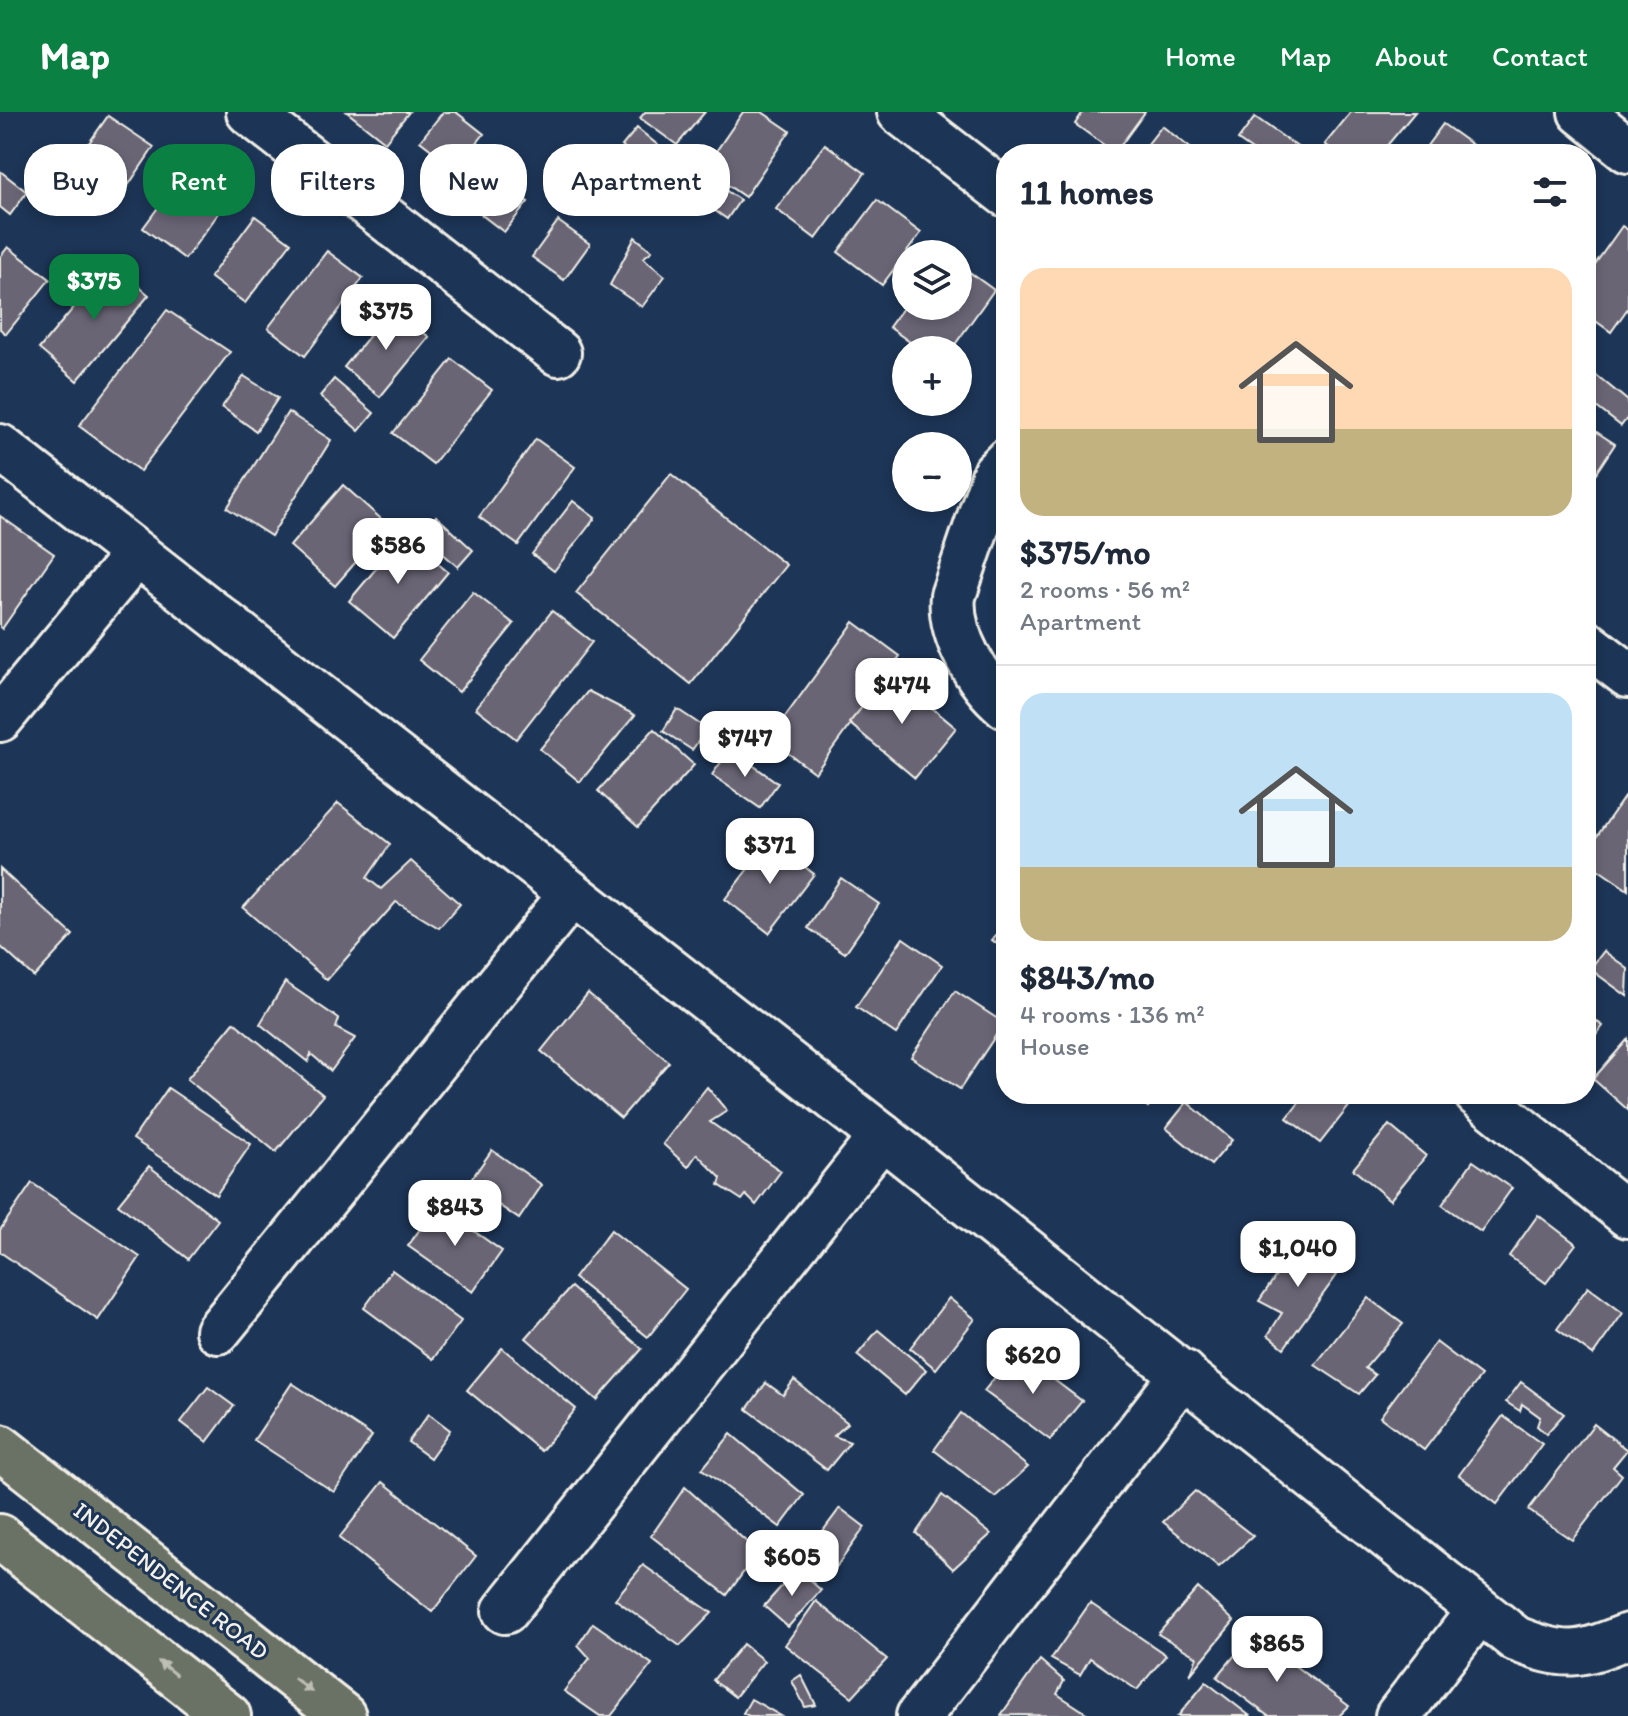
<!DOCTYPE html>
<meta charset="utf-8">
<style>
body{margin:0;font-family:Itim,sans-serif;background:#f2f2f3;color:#1f2937;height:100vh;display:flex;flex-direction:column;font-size:30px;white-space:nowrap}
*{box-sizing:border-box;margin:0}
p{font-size:26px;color:#747a83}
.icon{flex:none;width:44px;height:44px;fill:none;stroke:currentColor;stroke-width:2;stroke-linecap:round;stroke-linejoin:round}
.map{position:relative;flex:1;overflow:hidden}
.side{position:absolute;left:996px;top:32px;width:600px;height:960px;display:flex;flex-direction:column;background:#fff;border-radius:32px;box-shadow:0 4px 12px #0003}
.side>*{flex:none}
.top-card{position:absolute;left:24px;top:32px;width:760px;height:72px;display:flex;gap:16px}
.controls{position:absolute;left:892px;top:128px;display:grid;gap:16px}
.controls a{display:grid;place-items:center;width:80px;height:80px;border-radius:50%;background:#fff;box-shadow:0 4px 12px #0003;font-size:40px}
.price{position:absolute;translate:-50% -68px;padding:0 18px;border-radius:16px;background:#fff;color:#222;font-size:26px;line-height:52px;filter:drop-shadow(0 2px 4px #0008)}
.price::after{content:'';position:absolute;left:50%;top:48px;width:24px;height:18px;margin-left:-12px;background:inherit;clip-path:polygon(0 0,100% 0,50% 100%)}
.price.active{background:#0b8043;color:#fff}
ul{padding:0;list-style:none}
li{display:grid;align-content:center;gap:16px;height:424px;padding:0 24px}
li+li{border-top:2px solid #e0e1e3}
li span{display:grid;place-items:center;height:248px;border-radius:24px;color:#555}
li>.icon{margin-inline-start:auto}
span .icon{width:144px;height:144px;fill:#fffc;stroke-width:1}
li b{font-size:34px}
h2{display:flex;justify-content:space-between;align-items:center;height:96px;padding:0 24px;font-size:34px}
.tag{padding:0 28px;border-radius:32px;background:#fff;box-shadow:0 4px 12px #0003;font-size:28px;line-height:72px}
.tag.active{background:#0b8043;color:#fff}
header{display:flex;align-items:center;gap:48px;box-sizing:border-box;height:112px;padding:0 40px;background:#0b8043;color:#fff}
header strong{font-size:38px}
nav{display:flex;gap:44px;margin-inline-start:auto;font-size:28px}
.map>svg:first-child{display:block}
.building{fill:#696575;stroke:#f4f1e8;stroke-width:2}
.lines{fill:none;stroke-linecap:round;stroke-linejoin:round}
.minor-casing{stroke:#f4f1e8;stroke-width:50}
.major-casing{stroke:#f4f1e8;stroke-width:50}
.minor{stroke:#1d3557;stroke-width:44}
.major{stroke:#6b7165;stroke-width:44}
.oneway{fill:#bdbeb4}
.labels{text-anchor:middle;stroke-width:6;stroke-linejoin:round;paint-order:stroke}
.street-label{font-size:24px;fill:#f4f1e8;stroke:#1d3557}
</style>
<header>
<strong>Map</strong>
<nav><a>Home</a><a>Map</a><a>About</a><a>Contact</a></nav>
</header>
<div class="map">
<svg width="1628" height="1604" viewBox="0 0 1628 1604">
<rect width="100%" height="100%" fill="#1d3557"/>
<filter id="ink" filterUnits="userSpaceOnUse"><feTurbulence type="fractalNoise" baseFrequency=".0125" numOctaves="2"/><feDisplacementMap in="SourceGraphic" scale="16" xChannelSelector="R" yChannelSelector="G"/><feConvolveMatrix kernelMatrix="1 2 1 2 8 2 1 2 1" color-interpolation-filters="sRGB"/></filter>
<g filter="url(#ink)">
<!-- building -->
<g class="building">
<polygon points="347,0 409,0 385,30"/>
<polygon points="443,0 456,0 484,22 456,57 420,29"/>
<polygon points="645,0 705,0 677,33 640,6"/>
<polygon points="743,0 762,0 790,19 745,85 704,57"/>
<polygon points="1083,0 1145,0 1115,41 1075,12"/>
<polygon points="1351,0 1415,0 1380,42 1337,42 1325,32"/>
<polygon points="108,4 154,35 117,90 70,58"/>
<polygon points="1255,5 1299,36 1296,42 1258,42 1238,28"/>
<polygon points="1443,12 1478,37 1474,42 1421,42"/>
<polygon points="1162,14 1198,42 1140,42"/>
<polygon points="637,16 671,44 657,62 622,34"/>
<polygon points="825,32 865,61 816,127 776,97"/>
<polygon points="196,44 238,75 185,147 143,116"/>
<polygon points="0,59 27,80 10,103 0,95"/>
<polygon points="700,61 740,88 727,107 687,79"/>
<polygon points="499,67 528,90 504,120 474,97"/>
<polygon points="877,88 921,121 882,173 838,140"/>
<polygon points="255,104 291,131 245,191 210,165"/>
<polygon points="558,109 590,132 564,168 532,145"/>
<polygon points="1622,114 1628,118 1628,196 1611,220 1586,202 1586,165"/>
<polygon points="635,125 652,139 643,146 665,164 642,195 610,173"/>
<polygon points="8,135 50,167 6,222 0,217 0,145"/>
<polygon points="327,139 363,166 305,244 268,216"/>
<polygon points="111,151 149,183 77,269 39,237"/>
<polygon points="958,152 994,178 951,238 921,238 889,215 906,192 958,194"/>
<polygon points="392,196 429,225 380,285 344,255"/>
<polygon points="167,198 230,240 140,359 79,314"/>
<polygon points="452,247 492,278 433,352 393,321"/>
<polygon points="1595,262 1628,289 1628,305 1621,314 1586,287"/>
<polygon points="244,264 278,286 256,319 222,295"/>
<polygon points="334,267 374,301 359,319 320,284"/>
<polygon points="288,300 331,328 271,424 227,396"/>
<polygon points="1586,313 1615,332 1586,376"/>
<polygon points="536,327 575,355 518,433 479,405"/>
<polygon points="671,362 786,453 691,572 576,481"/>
<polygon points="343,373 388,413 335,474 290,434"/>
<polygon points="573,389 595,406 554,459 532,442"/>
<polygon points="0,404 54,442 2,517 0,515"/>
<polygon points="436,404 473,438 458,455 421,422"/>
<polygon points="404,423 448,460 393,526 349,489"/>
<polygon points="473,480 514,512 459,580 419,548"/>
<polygon points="552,499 592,530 516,627 476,596"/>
<polygon points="854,510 900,544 815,661 769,627"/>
<polygon points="890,561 956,616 915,666 849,611"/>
<polygon points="588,579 635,603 580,670 540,637"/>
<polygon points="677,597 707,617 692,638 663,619"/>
<polygon points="654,617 694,653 638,715 598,679"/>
<polygon points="730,637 778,671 760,696 712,663"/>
<polygon points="1625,684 1628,686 1628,778 1586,749 1586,740"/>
<polygon points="338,691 390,732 367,766 381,777 411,749 460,792 439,816 396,790 327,868 243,796"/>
<polygon points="770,728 814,762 769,821 725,787"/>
<polygon points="0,757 73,823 34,865 0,834"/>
<polygon points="841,766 879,792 845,841 808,816"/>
<polygon points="1006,810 1006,839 992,828"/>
<polygon points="903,826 942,853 896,922 856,895"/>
<polygon points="1604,839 1628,857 1627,884 1590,857"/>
<polygon points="285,870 339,907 336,916 355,926 331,959 311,942 308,950 260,912"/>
<polygon points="955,879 1004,911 960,977 911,945"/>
<polygon points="588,881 669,950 621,1006 541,939"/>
<polygon points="1586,902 1603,914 1586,936"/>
<polygon points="234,910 323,983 276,1040 187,967"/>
<polygon points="1628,927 1628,998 1593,967"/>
<polygon points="707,975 727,999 710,1010 781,1059 756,1093 746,1083 742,1088 719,1073 721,1066 697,1042 688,1055 663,1032"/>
<polygon points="168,976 251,1032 216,1083 133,1027"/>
<polygon points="1131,982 1157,982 1148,995"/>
<polygon points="1306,982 1346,982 1354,988 1320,1031 1287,1006"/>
<polygon points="1187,990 1232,1028 1211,1053 1166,1016"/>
<polygon points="1389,1013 1426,1044 1390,1088 1353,1057"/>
<polygon points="492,1038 542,1073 519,1107 468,1072"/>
<polygon points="1473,1049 1512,1076 1481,1120 1442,1093"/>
<polygon points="149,1054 218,1108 188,1147 118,1092"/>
<polygon points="32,1071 140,1145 98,1208 0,1140 0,1118"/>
<polygon points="437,1093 502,1139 473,1180 408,1134"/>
<polygon points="1538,1103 1576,1132 1546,1171 1509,1144"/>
<polygon points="611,1118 686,1177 648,1225 574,1166"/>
<polygon points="1303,1124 1332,1144 1323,1154 1337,1163 1284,1236 1268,1223 1282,1201 1259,1189"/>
<polygon points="392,1158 461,1209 433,1247 364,1196"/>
<polygon points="571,1175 642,1237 597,1288 526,1226"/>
<polygon points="1588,1175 1623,1201 1593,1243 1557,1217"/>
<polygon points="949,1186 975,1207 936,1257 910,1236"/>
<polygon points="1368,1186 1403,1212 1365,1256 1375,1263 1359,1282 1315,1253"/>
<polygon points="878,1218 926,1258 905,1283 857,1243"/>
<polygon points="1436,1230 1481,1264 1424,1338 1380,1305"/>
<polygon points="502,1236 576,1297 541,1339 467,1278"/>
<polygon points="1016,1239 1082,1289 1050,1328 984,1279"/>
<polygon points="794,1268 848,1311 834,1324 850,1330 827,1358 747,1297 766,1271 783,1283"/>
<polygon points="1521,1270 1564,1302 1546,1322 1537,1314 1540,1305 1522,1292 1520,1299 1506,1290"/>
<polygon points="292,1271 372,1324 334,1380 254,1328"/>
<polygon points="208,1275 234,1294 207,1330 181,1310"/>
<polygon points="961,1301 1028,1355 995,1385 934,1338"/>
<polygon points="429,1302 450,1318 430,1346 408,1330"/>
<polygon points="1503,1304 1542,1332 1497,1392 1459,1363"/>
<polygon points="1594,1312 1627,1338 1613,1355 1622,1363 1572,1428 1528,1398"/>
<polygon points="731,1322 804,1383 780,1415 702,1357"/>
<polygon points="383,1370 476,1444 432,1500 339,1426"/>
<polygon points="685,1375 758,1440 727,1483 651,1424"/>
<polygon points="1195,1379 1253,1424 1219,1455 1163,1410"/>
<polygon points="942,1383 991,1422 953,1457 916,1421"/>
<polygon points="840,1396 865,1415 834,1458 808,1439"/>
<polygon points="643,1453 712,1501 680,1534 615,1487"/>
<polygon points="797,1457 821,1478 788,1515 764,1494"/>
<polygon points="1198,1476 1234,1509 1190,1563 1197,1545 1158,1522"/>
<polygon points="816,1489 887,1547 852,1585 785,1533"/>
<polygon points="1090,1491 1166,1543 1137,1578 1090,1546 1080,1563 1051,1547"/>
<polygon points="593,1511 652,1552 611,1604 600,1604 564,1579 590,1546 578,1533"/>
<polygon points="1252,1522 1349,1594 1339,1604 1268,1604 1217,1565"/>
<polygon points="743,1532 764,1549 735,1585 713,1568"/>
<polygon points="1040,1548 1064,1569 1057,1582 1091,1604 1001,1603"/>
<polygon points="801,1563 816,1593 805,1595 792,1569"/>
<polygon points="1206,1570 1250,1604 1178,1604"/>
<polygon points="751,1587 781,1604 749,1604 743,1601"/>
</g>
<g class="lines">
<defs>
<g id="minor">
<polyline points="249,0 558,241"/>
<polyline points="900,0 1006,82"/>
<polyline points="1581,0 1628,38"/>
<path d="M0,335L882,1024L1516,1527C1567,1547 1578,1544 1628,1524"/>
<path d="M1006,350L995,361L953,484C949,522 977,570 1006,594"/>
<polyline points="1586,531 1628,563"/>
<polyline points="0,607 136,443"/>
<polyline points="1477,982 1628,1103"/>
<polyline points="218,1219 571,783"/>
<polyline points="505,1499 882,1024"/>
<polyline points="919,1604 1184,1261"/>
<polyline points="1398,1604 1479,1499"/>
</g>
<g id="major">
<polyline points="0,1335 343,1604"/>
<polyline points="0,1425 228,1604"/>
</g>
</defs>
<!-- minor casing -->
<use href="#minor" class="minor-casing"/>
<!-- major casing -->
<use href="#major" class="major-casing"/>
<!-- minor -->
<use href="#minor" class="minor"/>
<!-- major -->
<use href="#major" class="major"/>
</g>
<!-- one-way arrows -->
<defs><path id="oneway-solid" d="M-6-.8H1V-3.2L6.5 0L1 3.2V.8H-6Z" transform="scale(2)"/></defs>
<g class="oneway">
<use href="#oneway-solid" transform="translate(167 1556) rotate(-142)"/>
<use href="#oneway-solid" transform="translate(303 1573) rotate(38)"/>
</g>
</g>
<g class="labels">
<!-- street labels -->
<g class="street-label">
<text transform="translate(171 1469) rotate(38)" y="8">INDEPENDENCE ROAD</text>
</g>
</g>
</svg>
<div class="controls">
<a><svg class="icon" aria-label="layers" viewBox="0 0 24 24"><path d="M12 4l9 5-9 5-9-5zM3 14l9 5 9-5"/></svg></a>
<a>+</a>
<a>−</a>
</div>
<b class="price active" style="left:94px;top:210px">$375</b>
<b class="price" style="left:386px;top:240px">$375</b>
<b class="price" style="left:398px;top:474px">$586</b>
<b class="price" style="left:902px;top:614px">$474</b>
<b class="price" style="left:745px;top:667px">$747</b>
<b class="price" style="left:770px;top:774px">$371</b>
<b class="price" style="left:455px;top:1136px">$843</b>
<b class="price" style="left:1298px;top:1177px">$1,040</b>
<b class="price" style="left:1033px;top:1284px">$620</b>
<b class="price" style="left:792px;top:1486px">$605</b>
<b class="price" style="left:1277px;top:1572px">$865</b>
<div class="top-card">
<a class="tag">Buy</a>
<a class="tag active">Rent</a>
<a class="tag">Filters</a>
<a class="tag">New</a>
<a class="tag">Apartment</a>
</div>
<section class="side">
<h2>11 homes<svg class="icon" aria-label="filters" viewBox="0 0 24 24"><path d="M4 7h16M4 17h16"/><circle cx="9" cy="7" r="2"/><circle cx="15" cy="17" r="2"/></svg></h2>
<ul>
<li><span style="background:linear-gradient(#ffd9b3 65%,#c2b280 0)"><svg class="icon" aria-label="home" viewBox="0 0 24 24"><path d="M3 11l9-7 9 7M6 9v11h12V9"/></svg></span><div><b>$375/mo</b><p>2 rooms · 56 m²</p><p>Apartment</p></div></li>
<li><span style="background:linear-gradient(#bfe0f5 70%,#c2b280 0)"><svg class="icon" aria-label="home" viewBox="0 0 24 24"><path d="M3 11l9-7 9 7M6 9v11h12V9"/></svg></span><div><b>$843/mo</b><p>4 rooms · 136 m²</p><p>House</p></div></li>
</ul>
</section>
</div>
